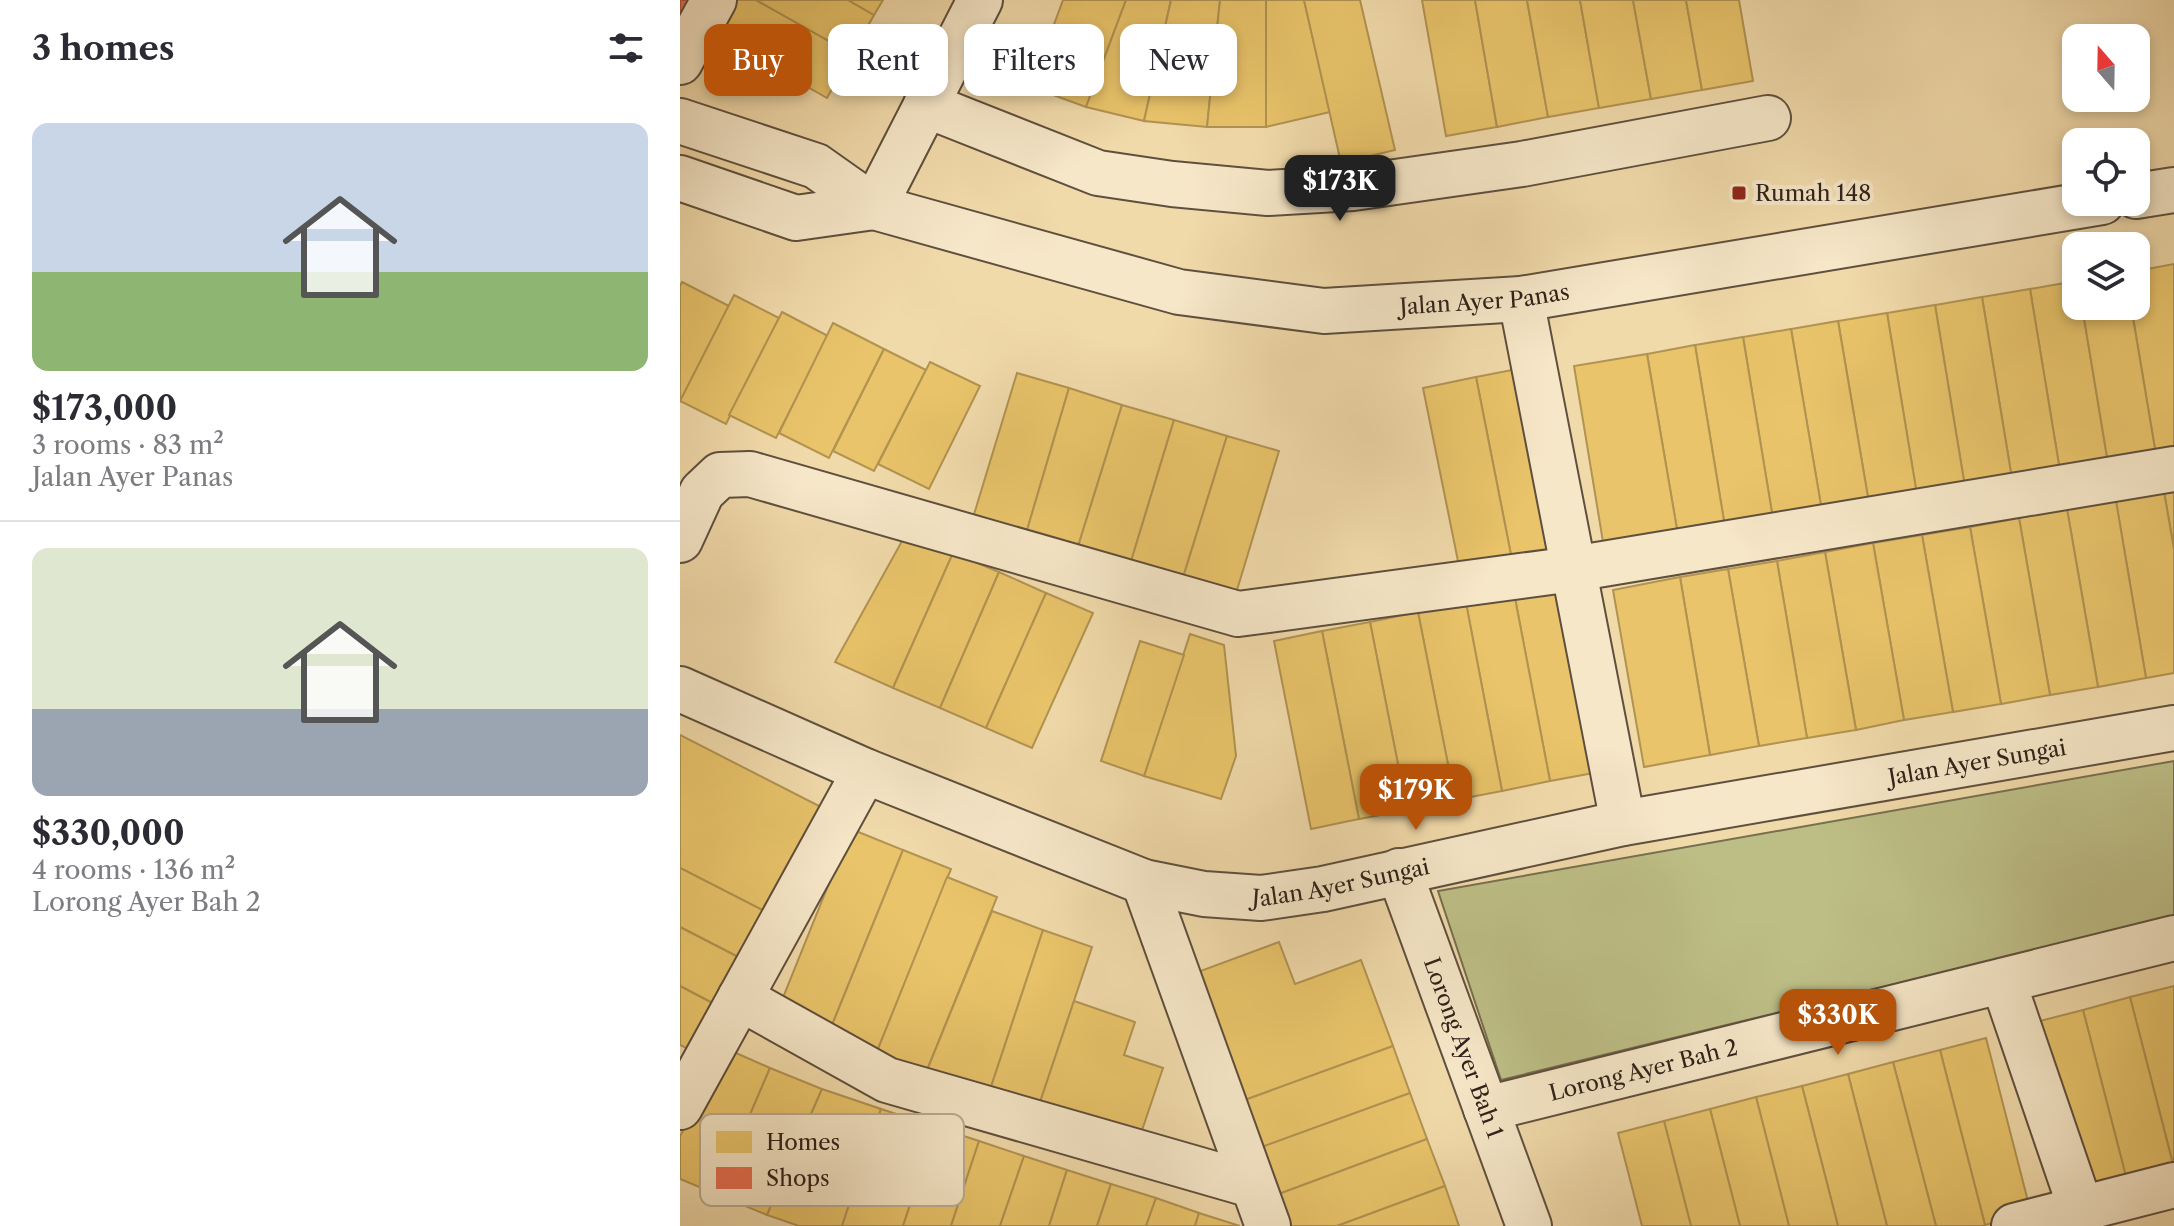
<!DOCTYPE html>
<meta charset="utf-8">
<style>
body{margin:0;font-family:"Libre Caslon Text",serif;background:#f2f2f3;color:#2b2b33;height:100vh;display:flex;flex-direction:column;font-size:30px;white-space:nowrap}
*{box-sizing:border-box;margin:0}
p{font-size:26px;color:#7c7c81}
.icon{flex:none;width:44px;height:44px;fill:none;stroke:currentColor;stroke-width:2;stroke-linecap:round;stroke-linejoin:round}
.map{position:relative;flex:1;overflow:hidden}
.side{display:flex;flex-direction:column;background:#fff;width:680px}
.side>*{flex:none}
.top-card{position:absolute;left:24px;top:24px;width:760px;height:72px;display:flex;gap:16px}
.needle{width:52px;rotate:340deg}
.buttons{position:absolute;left:1382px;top:24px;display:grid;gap:16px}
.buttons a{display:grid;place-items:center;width:88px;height:88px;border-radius:16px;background:#fff;box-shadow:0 4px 12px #0003;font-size:40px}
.price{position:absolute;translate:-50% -68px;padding:0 18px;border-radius:16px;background:#b45309;color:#fff;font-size:26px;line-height:52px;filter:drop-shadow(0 2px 4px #0008)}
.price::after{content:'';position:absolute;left:50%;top:48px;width:24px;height:18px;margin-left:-12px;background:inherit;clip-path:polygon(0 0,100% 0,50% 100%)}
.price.selected{background:#222;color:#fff}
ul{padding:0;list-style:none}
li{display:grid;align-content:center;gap:16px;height:424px;padding:0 32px}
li+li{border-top:2px solid #e1e1e2}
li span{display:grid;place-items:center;height:248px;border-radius:16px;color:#555}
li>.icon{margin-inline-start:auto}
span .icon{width:144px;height:144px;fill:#fffc;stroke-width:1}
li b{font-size:34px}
h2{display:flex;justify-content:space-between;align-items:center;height:96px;padding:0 32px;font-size:34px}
.pill{padding:0 28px;border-radius:16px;background:#fff;box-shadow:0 4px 12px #0003;font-size:28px;line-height:72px}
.pill.selected{background:#b45309;color:#fff}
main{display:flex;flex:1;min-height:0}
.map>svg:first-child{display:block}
.green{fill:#bdbe86;stroke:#767050;stroke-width:2}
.homes{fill:#e9c46a;stroke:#b19352;stroke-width:2}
.shops{fill:#e76f51;stroke:#b05840;stroke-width:2}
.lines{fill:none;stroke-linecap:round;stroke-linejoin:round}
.minor-casing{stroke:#5f4f3e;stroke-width:48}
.minor{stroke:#f6e7c8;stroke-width:44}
.poi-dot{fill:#8f2418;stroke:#f6e7c8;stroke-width:3}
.labels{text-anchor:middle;stroke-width:8;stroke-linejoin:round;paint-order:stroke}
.poi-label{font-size:22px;fill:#2e211a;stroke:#f6e7c8;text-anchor:start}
.street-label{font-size:22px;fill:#2e211a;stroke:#f6e7c8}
.key{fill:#f6e7c8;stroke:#baac94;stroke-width:2}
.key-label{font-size:22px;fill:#2e211a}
</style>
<main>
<section class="side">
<h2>3 homes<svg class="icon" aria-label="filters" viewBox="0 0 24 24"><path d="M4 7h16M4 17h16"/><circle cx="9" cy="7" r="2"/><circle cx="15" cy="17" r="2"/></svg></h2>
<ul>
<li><span style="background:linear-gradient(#c9d6e8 60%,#8fb573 0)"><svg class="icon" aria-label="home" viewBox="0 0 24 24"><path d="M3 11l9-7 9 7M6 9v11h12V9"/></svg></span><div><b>$173,000</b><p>3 rooms · 83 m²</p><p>Jalan Ayer Panas</p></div></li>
<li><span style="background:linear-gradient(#dfe7d0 65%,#9aa5b1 0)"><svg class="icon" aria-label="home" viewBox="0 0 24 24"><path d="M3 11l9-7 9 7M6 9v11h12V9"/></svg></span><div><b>$330,000</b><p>4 rooms · 136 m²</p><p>Lorong Ayer Bah 2</p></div></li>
</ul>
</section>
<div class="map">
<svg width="1494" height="1226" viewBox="0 0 1494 1226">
<rect width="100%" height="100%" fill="#f1daaa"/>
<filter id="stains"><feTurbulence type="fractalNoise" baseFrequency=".0025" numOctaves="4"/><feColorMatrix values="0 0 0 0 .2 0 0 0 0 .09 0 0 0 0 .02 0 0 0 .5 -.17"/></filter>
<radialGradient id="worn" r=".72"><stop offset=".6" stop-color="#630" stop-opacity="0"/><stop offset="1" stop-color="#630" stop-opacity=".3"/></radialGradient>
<!-- green -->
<polygon class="green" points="1494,761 1494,916 821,1080 758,891"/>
<!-- homes -->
<g class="homes">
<polygon points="53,0 76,0 172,54 147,98 34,34"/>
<polygon points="76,0 168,0 194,15 172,54"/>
<polygon points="168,0 203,0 194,15"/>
<polygon points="383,0 446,0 406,107 351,87"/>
<polygon points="446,0 491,0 464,121 406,107"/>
<polygon points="491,0 540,0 527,127 464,121"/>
<polygon points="540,0 586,0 586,127 527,127"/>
<polygon points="586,0 624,0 650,112 586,127"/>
<polygon points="624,0 680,0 715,150 661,163"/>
<polygon points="742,0 795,0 817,127 766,136"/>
<polygon points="795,0 847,0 868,117 817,127"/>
<polygon points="847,0 900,0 919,108 868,117"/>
<polygon points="900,0 953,0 971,99 919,108"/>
<polygon points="953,0 1006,0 1022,90 971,99"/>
<polygon points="1006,0 1059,0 1073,81 1022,90"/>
<polygon points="1494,264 1494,458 1477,461 1451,306 1456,306 1456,271"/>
<polygon points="1396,281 1396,306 1402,306 1429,469 1381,477 1350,289"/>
<polygon points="2,282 49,306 0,402 0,286"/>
<polygon points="1350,289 1381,477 1333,485 1302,297"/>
<polygon points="54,295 99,318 46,424 0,401"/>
<polygon points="1302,297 1333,485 1286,493 1255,305"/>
<polygon points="1255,305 1286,493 1238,501 1207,313"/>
<polygon points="1402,306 1451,306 1477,461 1429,469"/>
<polygon points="102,312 148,336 96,438 49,415"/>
<polygon points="1207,313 1238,501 1190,509 1158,321"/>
<polygon points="1158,321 1190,509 1143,517 1111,329"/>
<polygon points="153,323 204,349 149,458 99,433"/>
<polygon points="1111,329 1143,517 1094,525 1063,337"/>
<polygon points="1063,337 1094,525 1046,533 1015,345"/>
<polygon points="1015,345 1046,533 999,541 967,354"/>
<polygon points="204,349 246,370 194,471 153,451"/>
<polygon points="967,354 999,541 925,554 894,366"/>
<polygon points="250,362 300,386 249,489 198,464"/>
<polygon points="847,367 884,555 833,565 796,377"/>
<polygon points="337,373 389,388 345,537 292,521"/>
<polygon points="796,377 833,565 781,576 743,388"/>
<polygon points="389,388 442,405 396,553 345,537"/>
<polygon points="442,405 494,420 449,568 396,553"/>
<polygon points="494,420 547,436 501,584 449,568"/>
<polygon points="547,436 599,451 554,600 501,584"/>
<polygon points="1494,491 1494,549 1484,492"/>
<polygon points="1484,492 1494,549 1494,673 1466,678 1436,501"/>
<polygon points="1436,501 1466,678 1418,687 1387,509"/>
<polygon points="1387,509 1418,687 1370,695 1339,518"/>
<polygon points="1339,518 1370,695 1321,704 1290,527"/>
<polygon points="1290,527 1321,704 1273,712 1242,535"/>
<polygon points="227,532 273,553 213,688 155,662"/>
<polygon points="1242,535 1273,712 1224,720 1193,543"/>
<polygon points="1193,543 1224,720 1176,730 1145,552"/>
<polygon points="1145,552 1176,730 1127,738 1097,561"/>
<polygon points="273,553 319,572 260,708 213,688"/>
<polygon points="1097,561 1127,738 1079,746 1048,569"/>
<polygon points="1048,569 1079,746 1030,755 1000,577"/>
<polygon points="319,572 366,593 306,728 260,708"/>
<polygon points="1000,577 1030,755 964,767 933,590"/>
<polygon points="882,584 919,772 870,781 834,593"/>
<polygon points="366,593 413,613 352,748 306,728"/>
<polygon points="834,593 870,781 822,791 786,603"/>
<polygon points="786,603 822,791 775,800 738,612"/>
<polygon points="738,612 775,800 727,810 690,622"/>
<polygon points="690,622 727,810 679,819 642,631"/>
<polygon points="642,631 679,819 631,829 594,641"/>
<polygon points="510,634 544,645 556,756 541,799 464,776"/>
<polygon points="460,641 504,655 464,776 421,761"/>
<polygon points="0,735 141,807 86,912 0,868"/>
<polygon points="171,829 223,850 152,1025 100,1005"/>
<polygon points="223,850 271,869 196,1054 148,1035"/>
<polygon points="0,868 86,912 62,959 0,927"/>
<polygon points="267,877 317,897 243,1080 196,1054"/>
<polygon points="312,911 363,930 305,1105 243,1080"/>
<polygon points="0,927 62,959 38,1006 0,986"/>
<polygon points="363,930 412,947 354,1120 305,1105"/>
<polygon points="599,942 615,984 681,960 713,1046 562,1101 515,973"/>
<polygon points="0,986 38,1006 14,1052 0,1045"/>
<polygon points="1494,986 1494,1168 1450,997"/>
<polygon points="1450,997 1494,1168 1450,1192 1403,1010"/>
<polygon points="394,1001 455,1022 444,1055 483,1068 454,1154 354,1120"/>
<polygon points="1403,1010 1450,1192 1403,1205 1356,1022"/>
<polygon points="1306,1038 1351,1213 1305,1225 1260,1050"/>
<polygon points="713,1046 730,1093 579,1148 562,1101"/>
<polygon points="47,1049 90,1068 36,1194 0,1179 0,1136"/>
<polygon points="1260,1050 1305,1225 1303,1226 1256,1226 1213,1062"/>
<polygon points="1213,1062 1256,1226 1207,1226 1168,1074"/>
<polygon points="90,1068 142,1089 87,1215 36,1194"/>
<polygon points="1168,1074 1207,1226 1158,1226 1122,1086"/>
<polygon points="1122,1086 1158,1226 1109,1226 1076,1097"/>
<polygon points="142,1089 201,1109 162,1226 119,1226 87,1215"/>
<polygon points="730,1093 747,1139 596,1195 579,1148"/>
<polygon points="1076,1097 1109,1226 1060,1226 1030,1109"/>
<polygon points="201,1109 256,1127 223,1226 162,1226"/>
<polygon points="1030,1109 1060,1226 1011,1226 984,1121"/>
<polygon points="984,1121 1011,1226 962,1226 938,1133"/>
<polygon points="256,1127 299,1141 271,1226 223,1226"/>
<polygon points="747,1139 765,1186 657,1226 608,1226 596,1195"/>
<polygon points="299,1141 344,1156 320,1226 271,1226"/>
<polygon points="344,1156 387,1170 369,1226 320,1226"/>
<polygon points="387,1170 431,1184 417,1226 369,1226"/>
<polygon points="431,1184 476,1198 466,1226 417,1226"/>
<polygon points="765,1186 779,1226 657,1226"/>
<polygon points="476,1198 519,1213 515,1226 466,1226"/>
<polygon points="519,1213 560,1226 515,1226"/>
</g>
<!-- shops -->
<polygon class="shops" points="0,0 9,0 0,16"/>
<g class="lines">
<defs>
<g id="minor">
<polyline points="0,62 34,0"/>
<polyline points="246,105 418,173 492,184 588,193 673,188 842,164 1088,118"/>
<path id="s1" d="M0,121L136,166L194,207L499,292L644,311L841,299L1422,202"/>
<polyline points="0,178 116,218 194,207"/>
<polyline points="1456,196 1494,190"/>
<polyline points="194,207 300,0"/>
<polyline points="841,299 943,823"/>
<polyline points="0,540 22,492 40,475 70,474 558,614 893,569 1494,469"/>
<path id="s2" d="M0,689L185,771L464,882L524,894L581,898L643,889L943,823L1494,728"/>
<path id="s3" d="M719,871L849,1226"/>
<polyline points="464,882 588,1226"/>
<polyline points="1323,981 1401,1209"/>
<polyline points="60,998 207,1080 572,1185"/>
<polyline points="0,1107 185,771"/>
<path id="s4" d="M806,1109L1494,938"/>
<polyline points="1334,1226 1494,1185"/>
</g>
</defs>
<!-- minor casing -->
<use href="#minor" class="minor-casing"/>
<!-- minor -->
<use href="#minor" class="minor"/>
</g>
<!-- markers -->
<rect class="poi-dot" x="1051" y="185" width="16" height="16" rx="4"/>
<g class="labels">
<!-- poi labels -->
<g class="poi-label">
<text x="1075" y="201">Rumah 148</text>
</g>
<!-- street labels -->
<g class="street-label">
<text dy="8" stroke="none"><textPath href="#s1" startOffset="838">Jalan Ayer Panas</textPath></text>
<text dy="8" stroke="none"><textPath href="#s2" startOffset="1350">Jalan Ayer Sungai</textPath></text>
<text dy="8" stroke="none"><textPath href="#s2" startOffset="702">Jalan Ayer Sungai</textPath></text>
<text dy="8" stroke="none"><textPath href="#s3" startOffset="188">Lorong Ayer Bah 1</textPath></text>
<text dy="8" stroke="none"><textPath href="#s4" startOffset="162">Lorong Ayer Bah 2</textPath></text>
</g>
</g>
<!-- legend -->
<rect x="20" y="1114" width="264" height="92" rx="12" class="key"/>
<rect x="36" y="1131" width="36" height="22" fill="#e9c46a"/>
<rect x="36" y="1167" width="36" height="22" fill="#e76f51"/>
<g class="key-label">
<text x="86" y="1150">Homes</text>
<text x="86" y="1186">Shops</text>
</g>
<rect width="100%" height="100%" filter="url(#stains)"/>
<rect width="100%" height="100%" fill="url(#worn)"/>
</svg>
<div class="buttons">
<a><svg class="needle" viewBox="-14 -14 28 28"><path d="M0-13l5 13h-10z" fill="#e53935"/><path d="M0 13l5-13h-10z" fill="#7c7c81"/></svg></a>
<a><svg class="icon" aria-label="locate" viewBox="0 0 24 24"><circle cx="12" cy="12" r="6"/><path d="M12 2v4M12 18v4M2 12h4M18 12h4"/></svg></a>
<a><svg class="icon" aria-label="layers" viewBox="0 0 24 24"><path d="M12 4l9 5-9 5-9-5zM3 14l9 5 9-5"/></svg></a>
</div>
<b class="price selected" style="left:660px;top:223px">$173K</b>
<b class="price" style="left:736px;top:832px">$179K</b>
<b class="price" style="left:1158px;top:1057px">$330K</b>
<div class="top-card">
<a class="pill selected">Buy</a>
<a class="pill">Rent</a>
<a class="pill">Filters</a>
<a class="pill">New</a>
</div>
</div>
</main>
